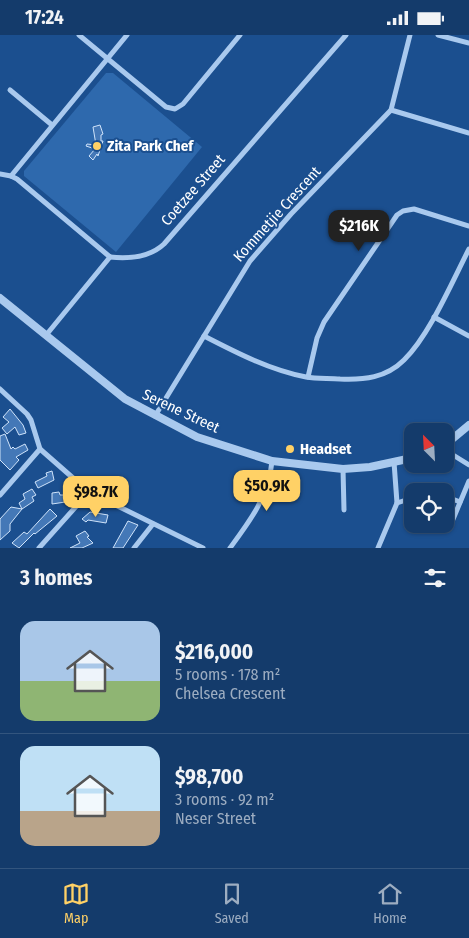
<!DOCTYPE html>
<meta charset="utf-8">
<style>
body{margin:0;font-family:"Fira Sans Condensed",sans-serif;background:#214673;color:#f1f3f6;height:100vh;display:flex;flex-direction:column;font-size:19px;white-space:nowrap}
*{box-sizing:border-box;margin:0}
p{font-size:16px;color:#9dadc1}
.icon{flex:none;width:28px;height:28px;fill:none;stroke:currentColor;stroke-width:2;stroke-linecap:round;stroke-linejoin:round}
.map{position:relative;height:513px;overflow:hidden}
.sheet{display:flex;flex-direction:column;background:#143b6b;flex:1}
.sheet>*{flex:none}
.needle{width:32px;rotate:336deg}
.controls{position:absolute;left:404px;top:388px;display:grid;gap:10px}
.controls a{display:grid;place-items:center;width:50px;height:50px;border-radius:10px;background:#143b6b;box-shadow:0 1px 4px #0004,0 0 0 1px #33557e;font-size:25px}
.price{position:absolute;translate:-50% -42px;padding:0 11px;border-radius:10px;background:#ffd166;color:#111;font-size:16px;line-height:32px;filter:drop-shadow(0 1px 2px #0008)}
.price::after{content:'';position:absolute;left:50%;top:30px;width:15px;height:11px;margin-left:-8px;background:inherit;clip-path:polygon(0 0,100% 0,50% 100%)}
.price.on{background:#222;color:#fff}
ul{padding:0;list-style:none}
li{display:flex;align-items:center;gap:15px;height:125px;padding:0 20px}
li+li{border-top:1px solid #33557e}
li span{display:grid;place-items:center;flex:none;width:140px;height:100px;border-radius:15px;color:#555}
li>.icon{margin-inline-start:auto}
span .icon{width:60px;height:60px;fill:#fffc;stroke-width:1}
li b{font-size:21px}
h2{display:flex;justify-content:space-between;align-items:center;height:60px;padding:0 20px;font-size:21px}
.status{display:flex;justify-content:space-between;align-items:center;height:35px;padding:0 25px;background:#143b6b;direction:ltr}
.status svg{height:14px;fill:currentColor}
.dock{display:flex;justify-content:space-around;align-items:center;height:70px;border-top:1px solid #33557e;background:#143b6b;font-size:14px;color:#9dadc1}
.dock a{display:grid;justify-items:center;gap:2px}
.dock .on{color:#ffd166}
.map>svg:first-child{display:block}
.green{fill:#2e69ad}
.building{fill:#4478b7;stroke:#cfe3fa}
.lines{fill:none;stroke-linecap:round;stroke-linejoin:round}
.minor{stroke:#a9c9ee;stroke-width:5}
.tertiary{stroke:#a9c9ee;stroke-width:8}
.poi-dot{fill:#ffd166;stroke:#1b4f8f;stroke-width:2}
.labels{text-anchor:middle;stroke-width:4;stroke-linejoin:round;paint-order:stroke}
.poi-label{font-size:15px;font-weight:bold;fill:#fff;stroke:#1b4f8f;text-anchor:start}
.street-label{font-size:15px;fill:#fff;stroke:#1b4f8f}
</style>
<div class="status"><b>17:24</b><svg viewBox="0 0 49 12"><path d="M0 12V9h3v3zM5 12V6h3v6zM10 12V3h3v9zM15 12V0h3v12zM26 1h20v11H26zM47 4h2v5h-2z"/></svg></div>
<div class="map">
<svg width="469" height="513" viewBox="0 0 469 513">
<rect width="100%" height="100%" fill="#1b4f8f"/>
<!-- green -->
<polygon class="green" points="106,38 113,38 202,112 116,217 24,141 24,136"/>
<!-- building -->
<g class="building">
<polygon points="100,90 103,99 101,100 101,106 103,106 98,121 97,119 93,125 89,121 95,114 86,111 87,109 96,110 93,92"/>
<polygon points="10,374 23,390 26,398 19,400 15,392 7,399 2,393 9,387 3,382"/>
<polygon points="5,399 11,414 13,412 15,414 25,409 28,415 16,422 19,425 10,435 0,425 0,401"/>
<polygon points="52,436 54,445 38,453 35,447 47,441 46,438"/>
<polygon points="32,454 36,460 32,462 34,466 22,474 19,468 25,464 23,459"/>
<polygon points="59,457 60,460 72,460 72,466 52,469 52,458"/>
<polygon points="11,472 22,474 10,489 10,496 0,505 0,484"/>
<polygon points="50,474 57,481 35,499 34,498 19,513 12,508 24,497 27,499"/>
<polygon points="90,477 108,480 106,488 88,485 86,487 82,484"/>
<polygon points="128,486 138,490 123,513 113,513"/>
<polygon points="85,496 89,501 87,502 93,508 82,513 70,513 80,508 76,501"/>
</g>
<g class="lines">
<!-- minor -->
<g class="minor">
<polyline points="79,0 166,72 175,74 183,69 240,0"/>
<polyline points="438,0 469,8"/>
<polyline points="10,55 52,90"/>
<polyline points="391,75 469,98"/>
<polyline points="0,139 11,141 17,144 110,222"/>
<polyline points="11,141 127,0"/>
<path d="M110,222C129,224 149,223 164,209L346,0"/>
<polyline points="434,282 469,301"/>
<polyline points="47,299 110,222"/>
<path d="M204,301C237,318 270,335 306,342C317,344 329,343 340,344C364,345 386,343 404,325C429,301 452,247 469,214"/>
<polyline points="308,342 317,303 324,287 397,180 403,176 414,174 469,191"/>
<polyline points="0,354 27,379 31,385 40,414 89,457 203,513"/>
<polyline points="155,381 250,226 291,179 391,75 410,0"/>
<polyline points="445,415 469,430"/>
<polyline points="343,434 344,475"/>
<polyline points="0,460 40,414"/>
<polyline points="445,461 460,467"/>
<polyline points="397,468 412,463"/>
<polyline points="451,489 469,446"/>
<polyline points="39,513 89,457"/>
<polyline points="134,513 153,489"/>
<path d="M230,513C250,486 269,461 272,426"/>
<polyline points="378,513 397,468 394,427"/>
</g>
<!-- tertiary -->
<g class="tertiary">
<polyline points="0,263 125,364 197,402 272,426 325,432 343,434 370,432 412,423"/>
<polyline points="445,410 469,390"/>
</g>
</g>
<!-- markers -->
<g class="poi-dot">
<circle cx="97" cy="111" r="5"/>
<circle cx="290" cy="414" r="5"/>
</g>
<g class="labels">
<!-- poi labels -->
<g class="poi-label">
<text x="107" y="116">Zita Park Chef</text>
<text x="300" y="419">Headset</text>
</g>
<!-- street labels -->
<g class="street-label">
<text transform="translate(193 155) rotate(-49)" y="5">Coetzee Street</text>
<text transform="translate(277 179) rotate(-48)" y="5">Kommetjie Crescent</text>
<text transform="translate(181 376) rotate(25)" y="5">Serene Street</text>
</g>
</g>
</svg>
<div class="controls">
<a><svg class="needle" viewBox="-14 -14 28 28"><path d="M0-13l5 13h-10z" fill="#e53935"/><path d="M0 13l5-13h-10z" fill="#9dadc1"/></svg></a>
<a><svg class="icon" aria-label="locate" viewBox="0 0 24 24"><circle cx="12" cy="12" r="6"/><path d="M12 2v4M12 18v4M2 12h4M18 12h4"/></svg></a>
</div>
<b class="price on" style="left:359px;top:217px">$216K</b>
<b class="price" style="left:267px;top:477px">$50.9K</b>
<b class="price" style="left:96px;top:483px">$98.7K</b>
</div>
<section class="sheet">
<h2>3 homes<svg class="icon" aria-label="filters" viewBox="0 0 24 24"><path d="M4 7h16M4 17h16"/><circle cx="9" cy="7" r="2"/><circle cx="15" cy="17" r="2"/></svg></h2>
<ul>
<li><span style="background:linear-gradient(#a9c7e8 60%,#8fb573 0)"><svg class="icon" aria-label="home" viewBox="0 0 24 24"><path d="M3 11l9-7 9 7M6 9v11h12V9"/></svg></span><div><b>$216,000</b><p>5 rooms · 178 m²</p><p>Chelsea Crescent</p></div></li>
<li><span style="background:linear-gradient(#bfe0f5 65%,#b9a48a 0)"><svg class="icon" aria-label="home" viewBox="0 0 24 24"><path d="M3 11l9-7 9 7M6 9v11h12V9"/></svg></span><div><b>$98,700</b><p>3 rooms · 92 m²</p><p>Neser Street</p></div></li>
</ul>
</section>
<nav class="dock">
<a class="on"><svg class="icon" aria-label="map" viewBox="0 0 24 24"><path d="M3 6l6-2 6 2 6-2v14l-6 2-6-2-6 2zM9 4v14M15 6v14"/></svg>Map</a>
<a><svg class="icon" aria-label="saved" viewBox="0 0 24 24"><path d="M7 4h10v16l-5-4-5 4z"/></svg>Saved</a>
<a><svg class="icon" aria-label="home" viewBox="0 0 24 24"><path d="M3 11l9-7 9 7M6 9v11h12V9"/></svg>Home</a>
</nav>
